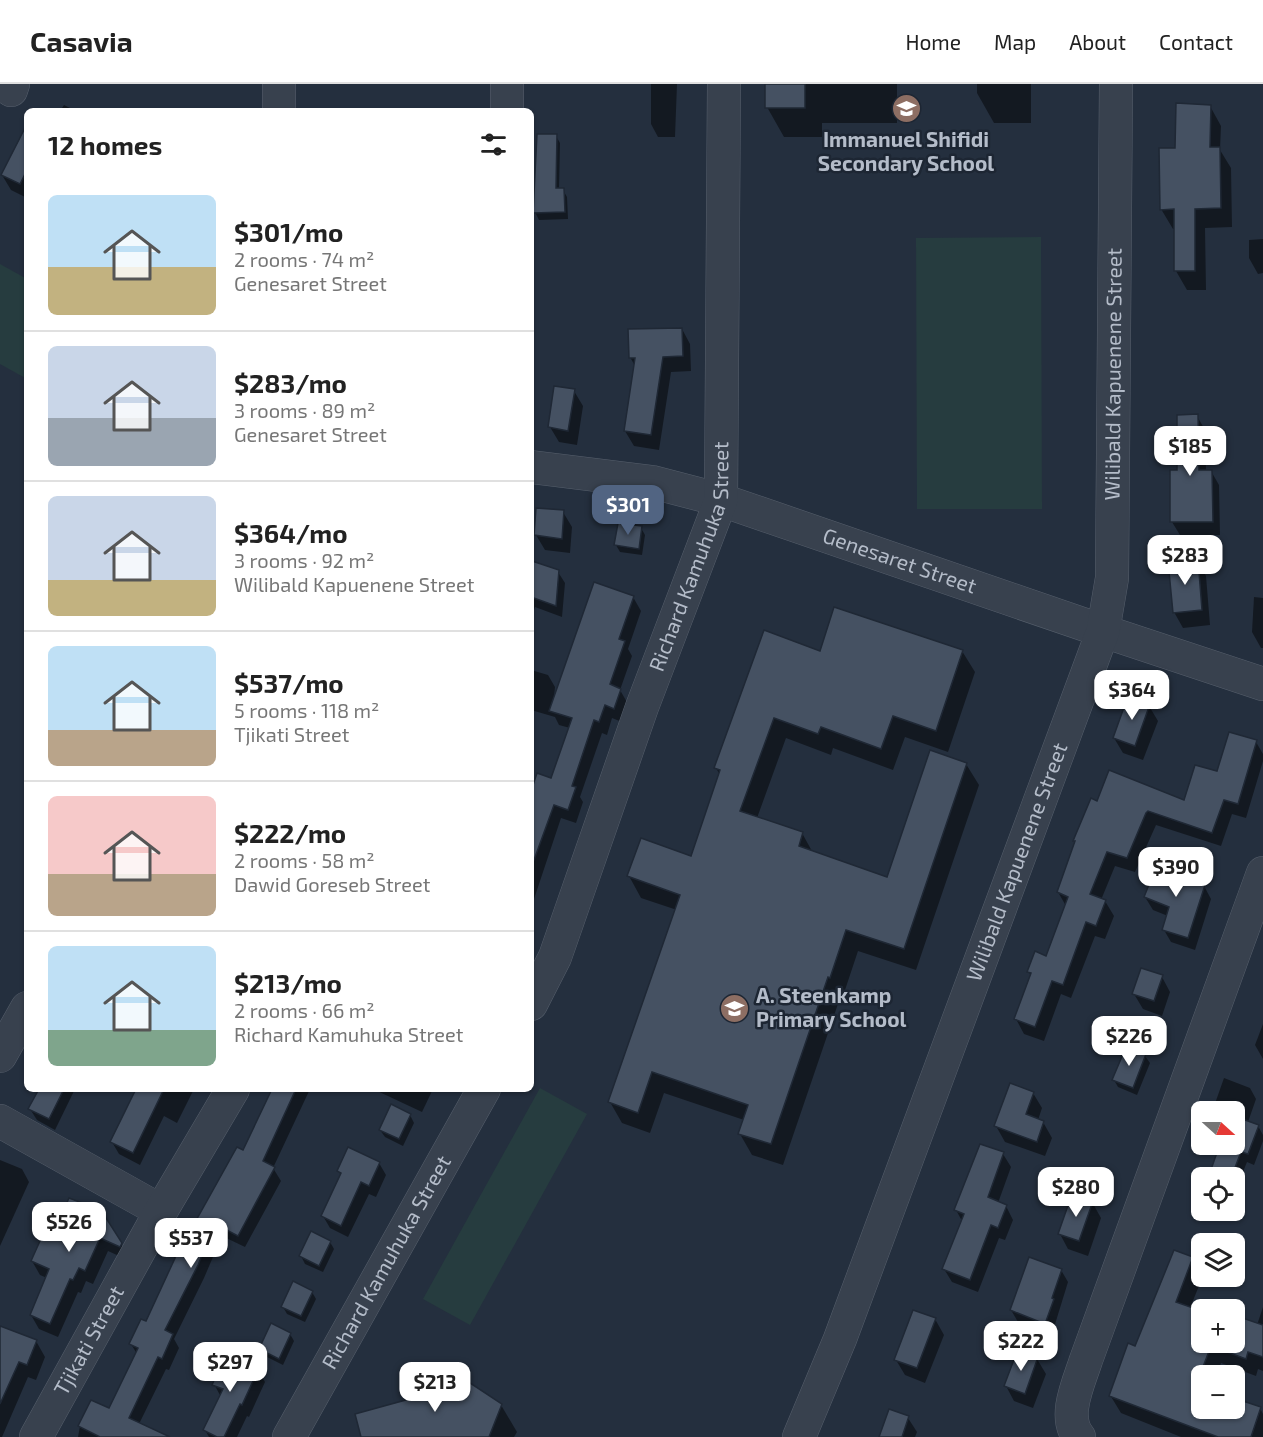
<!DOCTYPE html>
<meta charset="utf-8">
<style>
body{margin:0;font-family:"Exo 2",sans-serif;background:#f2f2f2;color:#222;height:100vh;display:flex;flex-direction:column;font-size:22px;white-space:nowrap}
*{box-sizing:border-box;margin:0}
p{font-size:20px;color:#767676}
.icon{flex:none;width:33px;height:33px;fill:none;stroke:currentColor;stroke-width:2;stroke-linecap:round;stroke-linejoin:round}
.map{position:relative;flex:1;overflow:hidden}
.drawer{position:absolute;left:24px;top:24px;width:510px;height:984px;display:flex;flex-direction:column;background:#fff;border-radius:9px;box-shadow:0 2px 4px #0004}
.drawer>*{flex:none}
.needle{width:39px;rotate:111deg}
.fabs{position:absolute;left:1191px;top:1017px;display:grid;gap:12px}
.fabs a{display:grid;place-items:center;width:54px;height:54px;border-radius:9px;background:#fff;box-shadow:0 2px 4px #0004;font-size:30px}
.price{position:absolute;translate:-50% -51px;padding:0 14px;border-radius:12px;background:#fff;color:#222;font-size:20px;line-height:39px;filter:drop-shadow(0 2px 3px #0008)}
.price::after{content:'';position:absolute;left:50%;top:36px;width:18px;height:14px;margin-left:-9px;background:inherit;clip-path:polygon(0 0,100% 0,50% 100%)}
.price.on{background:#516482;color:#fff}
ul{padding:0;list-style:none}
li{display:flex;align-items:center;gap:18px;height:150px;padding:0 24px}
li+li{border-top:2px solid #e0e0e0}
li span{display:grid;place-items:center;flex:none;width:168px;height:120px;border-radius:9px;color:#555}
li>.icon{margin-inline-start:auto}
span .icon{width:72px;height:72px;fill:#fffc;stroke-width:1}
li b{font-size:26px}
h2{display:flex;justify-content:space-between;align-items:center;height:72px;padding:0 24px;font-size:26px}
header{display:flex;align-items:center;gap:36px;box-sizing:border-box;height:84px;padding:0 30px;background:#fff;border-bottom:2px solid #e0e0e0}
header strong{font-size:28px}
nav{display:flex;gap:33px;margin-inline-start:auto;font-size:21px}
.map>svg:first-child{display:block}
.green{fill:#263c3f}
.shadow{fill:#0007}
.building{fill:#455162;stroke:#1f2835;stroke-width:1.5}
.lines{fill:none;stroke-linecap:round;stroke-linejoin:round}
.minor-casing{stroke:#565f6c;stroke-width:34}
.minor{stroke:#38414e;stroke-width:33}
.labels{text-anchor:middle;stroke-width:5;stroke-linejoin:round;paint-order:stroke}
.poi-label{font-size:21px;font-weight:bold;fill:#b4bcc9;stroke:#1d2633}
.street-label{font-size:21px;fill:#b4bcc9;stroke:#1d2633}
</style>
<header>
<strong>Casavia</strong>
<nav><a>Home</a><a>Map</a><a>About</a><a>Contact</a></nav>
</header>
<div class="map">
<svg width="1263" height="1353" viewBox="0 0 1263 1353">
<rect width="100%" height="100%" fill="#242f3e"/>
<!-- green -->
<g class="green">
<polygon points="1041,153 1042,425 917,425 916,154"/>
<polygon points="0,180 27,195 27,295 0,280"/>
<polygon points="540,1004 587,1030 470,1241 423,1215"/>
</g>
<!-- shadow -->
<g class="shadow">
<polygon points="651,0 677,0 675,53 658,53 651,40"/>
<polygon points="767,0 897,0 897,39 822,39 822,53 784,53 767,23"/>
<polygon points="977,0 1031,0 1031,39 994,39 977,9"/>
<polygon points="64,21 76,27 60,27"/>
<polygon points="1210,22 1221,42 1220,66 1231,84 1232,143 1205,144 1206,206 1187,206 1176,187 1176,145 1173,145 1161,125 1176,66"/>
<polygon points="27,52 27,114 11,106 2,91"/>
<polygon points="556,52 560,59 559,106 563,106 567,113 568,135 539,136 535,128"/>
<polygon points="1263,155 1263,189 1258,190 1249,174 1249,156"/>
<polygon points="682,245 690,260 691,287 671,288 659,366 634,362 625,347 635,282 630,273"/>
<polygon points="574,307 583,322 577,361 559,358 550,343"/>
<polygon points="1197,332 1205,346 1206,387 1211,387 1219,401 1220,451 1180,451 1172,438 1178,387"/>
<polygon points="563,428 572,443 570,469 545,466 536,451"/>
<polygon points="641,444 645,451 642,471 620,468 616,461"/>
<polygon points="1197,476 1206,492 1210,541 1183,544 1174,528"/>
<polygon points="531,483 558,488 565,499 562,533 535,523 531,534"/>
<polygon points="633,513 641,527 628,565 632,572 620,606 628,620 622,638 612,634 607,651 602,649 580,713 583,718 576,739 561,734 531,824 531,711 552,696 570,644 559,641 555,633 531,626 531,586 548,591 555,603 554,614"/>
<polygon points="1254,513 1263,514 1263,564 1261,564 1252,548"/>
<polygon points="962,567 975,588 948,668 905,653 893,686 833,664 831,671 786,654 757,734 802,749 813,769 888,795 966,680 979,701 916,886 858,867 842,915 840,914 783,1081 752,1071 740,1050 744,1036 664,1009 650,1049 622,1039 610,1018 677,826 641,814 629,792 692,774 720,691 716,684 821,568"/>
<polygon points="1149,622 1158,637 1143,676 1123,669 1114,654"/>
<polygon points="1256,658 1263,670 1263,677 1246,734 1232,730 1221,762 1156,741 1135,788 1115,782 1101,816 1105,817 1114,832 1105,855 1095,852 1071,914 1061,910 1044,957 1024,950 1016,935 1031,892 1029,888 1047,874 1066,822 1058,808 1098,719 1185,718"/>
<polygon points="1195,795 1198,800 1204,802 1211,815 1195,866 1171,858 1164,846 1168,832 1153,826 1145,813"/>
<polygon points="1162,893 1170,908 1162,932 1143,925 1134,910"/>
<polygon points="1263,940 1263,975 1255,961"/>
<polygon points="1145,972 1150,979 1137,1011 1118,1003 1114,996"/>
<polygon points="1224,994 1250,1004 1256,1015 1248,1038 1258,1042 1263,1051 1263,1057 1254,1081 1247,1078 1234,1110 1234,1094 1209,1094 1219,1068 1215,1060 1234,1060 1234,1028 1212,1028"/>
<polygon points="40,1005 75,1005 55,1046 37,1036 30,1025"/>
<polygon points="137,1005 194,1005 177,1039 164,1032 140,1081 119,1070 112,1058"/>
<polygon points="275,1005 310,1005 273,1084 281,1097 245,1163 222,1152 204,1194 174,1255 179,1264 169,1286 166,1285 139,1340 147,1353 78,1353 80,1342 110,1326 137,1270 131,1260 146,1239 176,1177 172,1170 189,1151 244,1068"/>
<polygon points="373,1005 433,1005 422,1028"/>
<polygon points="1033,1009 1042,1024 1038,1036 1043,1038 1052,1054 1045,1072 1005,1058 996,1042"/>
<polygon points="410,1031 414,1039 403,1062 385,1053 380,1046"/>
<polygon points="1003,1070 1011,1083 998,1119 1006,1122 1013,1136 1005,1156 999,1154 978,1208 952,1198 944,1185 962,1137 956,1126"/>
<polygon points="0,1076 22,1085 29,1098 0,1162"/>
<polygon points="379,1079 386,1091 376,1113 369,1110 348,1153 330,1144 323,1132 342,1092 338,1087"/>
<polygon points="70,1116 121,1160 129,1174 128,1176 108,1167 93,1200 86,1197 81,1209 78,1208 58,1253 39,1245 31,1231 47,1194 40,1191 32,1177 53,1154"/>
<polygon points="1092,1118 1101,1134 1088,1172 1068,1165 1060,1150"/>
<polygon points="330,1158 334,1165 323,1188 305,1180 301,1172"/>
<polygon points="1192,1174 1203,1192 1190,1224 1202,1258 1234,1258 1257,1241 1263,1223 1263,1287 1258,1285 1256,1292 1221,1279 1216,1292 1202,1292 1202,1324 1260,1324 1263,1330 1263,1353 1181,1353 1121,1329 1110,1311 1136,1264"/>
<polygon points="1061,1186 1068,1198 1052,1250 1018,1238 1011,1226"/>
<polygon points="312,1208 316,1215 305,1238 287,1230 283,1223"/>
<polygon points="935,1235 944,1251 925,1299 905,1291 896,1276"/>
<polygon points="0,1243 36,1257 45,1273 36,1296 28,1293 2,1353 0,1353"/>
<polygon points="290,1250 294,1257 283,1281 265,1272 261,1265"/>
<polygon points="1037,1275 1046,1290 1033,1324 1014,1317 1006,1302"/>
<polygon points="257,1285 265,1298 249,1333 247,1332 237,1353 209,1353 205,1346 221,1313 214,1300"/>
<polygon points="445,1306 501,1321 517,1348 514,1353 363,1353"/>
<polygon points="908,1334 917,1348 915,1353 880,1353"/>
</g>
<!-- building -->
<g class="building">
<rect x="765" y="0" width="40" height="24"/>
<polygon points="1176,19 1211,21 1210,63 1220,63 1221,124 1195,125 1195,187 1174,187 1174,125 1160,126 1159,64 1175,64"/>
<polygon points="27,40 27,86 20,100 1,91"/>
<polygon points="537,50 557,50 556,104 564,104 565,128 533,129"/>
<polygon points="682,244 683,272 663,273 651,351 624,347 635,274 629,274 628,245"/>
<polygon points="554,302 575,305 568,347 548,343"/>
<polygon points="1198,330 1199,386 1212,386 1213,438 1170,438 1170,386 1177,386 1177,331"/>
<polygon points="536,424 564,426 562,455 534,451"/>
<polygon points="618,439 642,442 639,465 614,461"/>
<polygon points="1198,475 1202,526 1173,529 1168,477"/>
<polygon points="532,477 559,486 556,522 531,513"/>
<polygon points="594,498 634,512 619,555 625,557 610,600 621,605 614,625 605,621 599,638 594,636 572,702 576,703 568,726 554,721 534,776 531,776 531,707 537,689 551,694 572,634 549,627"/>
<polygon points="834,523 963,566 936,647 893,632 881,665 821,643 818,650 774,634 740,727 803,748 799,762 887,793 930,666 967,679 904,865 846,846 830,894 828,893 771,1060 738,1050 748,1021 652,988 638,1029 608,1018 680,811 627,792 641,754 691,772 720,686 714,684 764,546 820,567"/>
<polygon points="1128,612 1150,620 1135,662 1113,654"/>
<polygon points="1229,648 1257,656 1238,720 1224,716 1212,749 1148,727 1146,729 1127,774 1107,768 1090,810 1106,816 1096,842 1086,838 1063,901 1052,897 1035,943 1014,935 1031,889 1027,888 1035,867 1046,872 1068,813 1057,808 1075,757 1073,757 1091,714 1097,717 1109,686 1184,716 1195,681 1217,687"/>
<polygon points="1158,778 1196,794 1195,797 1205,801 1188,854 1162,846 1169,823 1144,813"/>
<polygon points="1141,884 1163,891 1154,917 1132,910"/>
<polygon points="1126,963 1146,970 1133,1004 1112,996"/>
<polygon points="1010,999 1034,1008 1026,1030 1044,1037 1037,1058 994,1042"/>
<polygon points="39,1005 64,1005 49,1035 28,1025"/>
<polygon points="136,1005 164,1005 133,1069 110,1058"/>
<polygon points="272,1005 296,1005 263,1077 275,1083 238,1152 215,1140 198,1181 165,1246 173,1250 162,1275 158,1273 129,1334 170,1353 100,1353 78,1342 91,1316 109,1324 138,1264 129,1260 141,1235 146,1237 176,1172 170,1170 181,1146 189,1149 237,1063 243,1066"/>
<polygon points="391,1020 411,1030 399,1055 379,1046"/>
<polygon points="1234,1032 1259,1041 1248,1070 1241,1068 1231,1094 1208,1094 1220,1060 1234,1060"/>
<polygon points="980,1060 1004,1068 988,1113 1007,1121 998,1144 991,1141 970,1196 942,1185 964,1130 954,1126"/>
<polygon points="348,1063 380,1078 369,1102 361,1098 341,1142 321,1132 341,1089 337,1087"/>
<polygon points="1072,1110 1093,1117 1079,1157 1058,1150"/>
<polygon points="69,1114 101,1126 122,1159 120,1163 100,1154 85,1187 79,1184 73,1196 70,1195 50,1240 30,1231 49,1185 31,1177 44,1148 52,1152"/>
<polygon points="311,1147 331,1157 319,1182 299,1172"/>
<polygon points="1174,1166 1193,1173 1176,1218 1202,1227 1202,1258 1234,1258 1234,1231 1263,1241 1263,1273 1248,1268 1246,1275 1211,1262 1196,1301 1202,1303 1202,1324 1234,1324 1234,1314 1261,1323 1251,1353 1218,1353 1109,1312 1128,1259 1135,1262"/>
<polygon points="1029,1173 1062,1185 1052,1214 1054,1215 1045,1240 1010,1226"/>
<polygon points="293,1197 313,1207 301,1232 281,1223"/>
<polygon points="913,1226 936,1234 917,1284 894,1276"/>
<polygon points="271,1239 291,1249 279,1275 259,1265"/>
<polygon points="0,1242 37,1256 27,1281 19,1278 0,1320"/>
<polygon points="1018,1265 1038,1273 1025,1310 1004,1302"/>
<polygon points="226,1269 259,1284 242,1321 240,1320 224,1353 217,1353 203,1346 223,1305 212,1301"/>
<polygon points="455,1289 502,1320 489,1353 361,1353 355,1330 420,1312 429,1292 445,1304"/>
<polygon points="889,1325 909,1332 902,1353 879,1353"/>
</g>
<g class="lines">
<defs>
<g id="minor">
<polyline points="279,0 279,27"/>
<polyline points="11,6 13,0"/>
<polyline points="507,27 507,0"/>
<path id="s1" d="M531,383L652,398L721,416L1103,547L1263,600"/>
<path id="s2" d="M531,920L555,873L642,623L721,416L724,0"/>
<polyline points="0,972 27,924"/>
<polyline points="0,1037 161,1127"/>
<path id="s3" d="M36,1353L161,1127L233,1005"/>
<path id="s4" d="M289,1353L484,1005"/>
<path id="s5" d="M799,1353L840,1255L1103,547L1112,494L1116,0"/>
<path d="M1079,1353C1062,1333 1079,1298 1086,1276L1263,789"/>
</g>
</defs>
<!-- minor casing -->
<use href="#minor" class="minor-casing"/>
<!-- minor -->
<use href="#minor" class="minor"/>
</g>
<!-- icons -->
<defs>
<symbol id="school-disc" viewBox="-11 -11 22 22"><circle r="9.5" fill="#8d6e63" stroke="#1d2633"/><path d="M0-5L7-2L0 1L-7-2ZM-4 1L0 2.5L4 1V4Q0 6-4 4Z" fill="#fff"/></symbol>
</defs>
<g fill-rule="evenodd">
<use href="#school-disc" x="890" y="8" width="33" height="33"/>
<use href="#school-disc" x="718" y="908" width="33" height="33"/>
</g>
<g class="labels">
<!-- poi labels -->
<g class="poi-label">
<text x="906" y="63">Immanuel Shifidi<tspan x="906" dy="24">Secondary School</tspan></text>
<text x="756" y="919" text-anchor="start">A. Steenkamp<tspan x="756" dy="24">Primary School</tspan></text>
</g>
<!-- street labels -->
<g class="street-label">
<text dy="7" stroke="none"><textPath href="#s5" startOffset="1119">Wilibald Kapuenene Street</textPath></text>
<text dy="7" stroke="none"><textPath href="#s2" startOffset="477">Richard Kamuhuka Street</textPath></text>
<text dy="7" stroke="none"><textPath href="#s1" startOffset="382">Genesaret Street</textPath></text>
<text dy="7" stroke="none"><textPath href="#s5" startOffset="615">Wilibald Kapuenene Street</textPath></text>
<text dy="7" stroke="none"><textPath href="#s4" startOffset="200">Richard Kamuhuka Street</textPath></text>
<text dy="7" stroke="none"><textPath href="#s3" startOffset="110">Tjikati Street</textPath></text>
</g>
</g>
</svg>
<div class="fabs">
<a><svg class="needle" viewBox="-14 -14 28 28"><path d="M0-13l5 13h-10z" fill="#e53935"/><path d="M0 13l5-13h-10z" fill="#767676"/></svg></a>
<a><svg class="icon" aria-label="locate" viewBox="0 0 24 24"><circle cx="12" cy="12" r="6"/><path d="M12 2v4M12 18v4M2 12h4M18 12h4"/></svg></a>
<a><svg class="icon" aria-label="layers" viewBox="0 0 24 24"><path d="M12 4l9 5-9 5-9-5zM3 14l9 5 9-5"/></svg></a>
<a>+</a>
<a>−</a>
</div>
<b class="price" style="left:1190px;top:393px">$185</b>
<b class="price on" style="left:628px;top:452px">$301</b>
<b class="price" style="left:1185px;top:502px">$283</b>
<b class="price" style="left:1132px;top:637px">$364</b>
<b class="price" style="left:1176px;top:814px">$390</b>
<b class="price" style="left:1129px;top:983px">$226</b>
<b class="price" style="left:1076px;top:1134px">$280</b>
<b class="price" style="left:69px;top:1169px">$526</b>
<b class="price" style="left:191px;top:1185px">$537</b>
<b class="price" style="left:1021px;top:1288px">$222</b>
<b class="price" style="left:230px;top:1309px">$297</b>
<b class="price" style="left:435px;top:1329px">$213</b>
<section class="drawer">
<h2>12 homes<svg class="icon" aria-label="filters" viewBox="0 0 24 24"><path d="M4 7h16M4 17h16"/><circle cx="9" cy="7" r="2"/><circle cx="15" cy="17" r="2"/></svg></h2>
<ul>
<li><span style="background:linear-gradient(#bfe0f5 60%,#c2b280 0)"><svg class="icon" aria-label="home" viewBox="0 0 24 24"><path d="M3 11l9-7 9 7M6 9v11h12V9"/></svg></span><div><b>$301/mo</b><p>2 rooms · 74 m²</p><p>Genesaret Street</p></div></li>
<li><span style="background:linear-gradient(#c9d6e8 60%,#9aa5b1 0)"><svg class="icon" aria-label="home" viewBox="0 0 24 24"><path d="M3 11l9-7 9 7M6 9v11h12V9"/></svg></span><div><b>$283/mo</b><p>3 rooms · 89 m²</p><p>Genesaret Street</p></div></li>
<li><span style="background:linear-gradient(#c9d6e8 70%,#c2b280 0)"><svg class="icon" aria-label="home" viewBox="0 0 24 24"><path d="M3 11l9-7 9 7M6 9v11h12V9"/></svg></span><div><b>$364/mo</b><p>3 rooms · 92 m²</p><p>Wilibald Kapuenene Street</p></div></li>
<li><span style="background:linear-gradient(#bfe0f5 70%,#b9a48a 0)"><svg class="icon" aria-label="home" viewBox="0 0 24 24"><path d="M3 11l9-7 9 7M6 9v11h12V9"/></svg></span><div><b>$537/mo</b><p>5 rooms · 118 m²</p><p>Tjikati Street</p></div></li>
<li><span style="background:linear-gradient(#f6c9c9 65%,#b9a48a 0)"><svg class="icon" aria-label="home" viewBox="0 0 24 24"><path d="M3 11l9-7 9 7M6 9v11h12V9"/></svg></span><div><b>$222/mo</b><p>2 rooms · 58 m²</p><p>Dawid Goreseb Street</p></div></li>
<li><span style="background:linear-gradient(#bfe0f5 70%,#7fa58c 0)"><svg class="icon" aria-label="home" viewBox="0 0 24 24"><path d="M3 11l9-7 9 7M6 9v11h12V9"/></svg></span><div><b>$213/mo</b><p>2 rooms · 66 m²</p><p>Richard Kamuhuka Street</p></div></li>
</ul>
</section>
</div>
